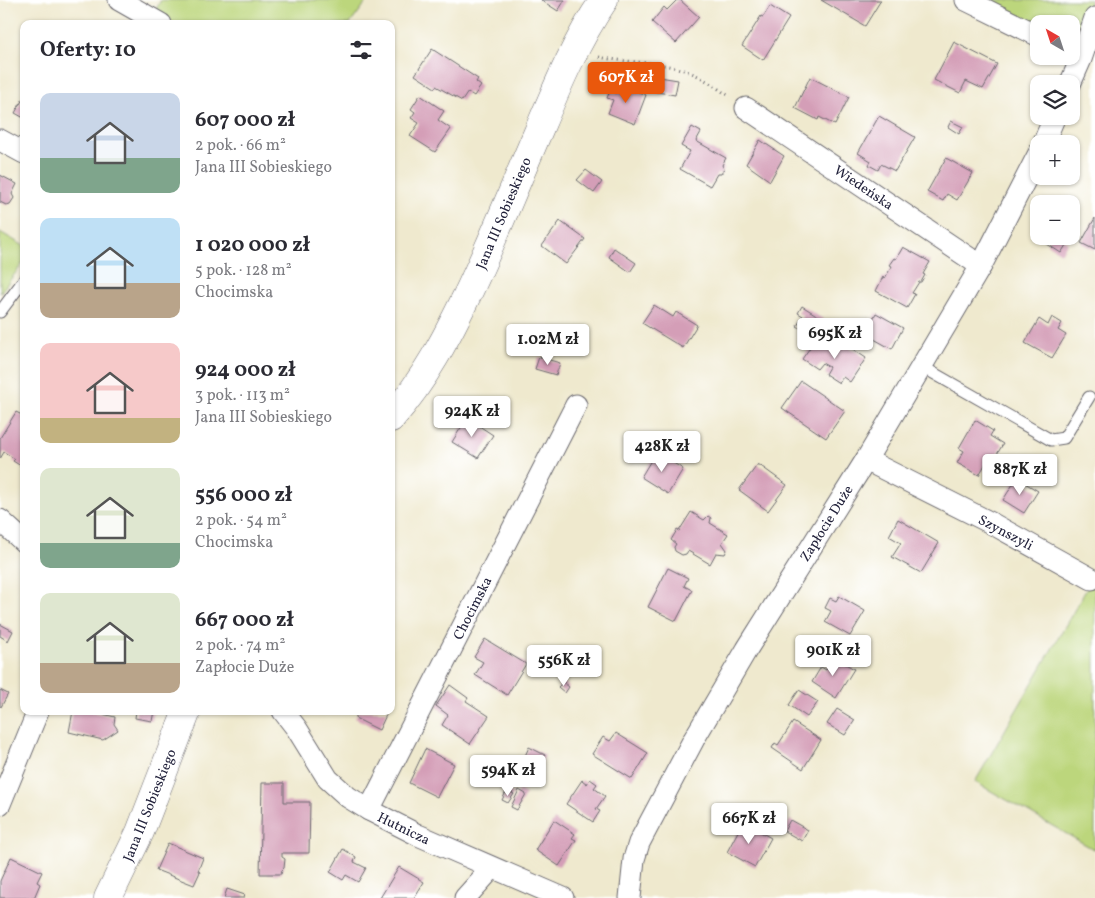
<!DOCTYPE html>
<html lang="pl">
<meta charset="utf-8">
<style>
body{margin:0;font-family:Vollkorn,serif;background:#f2f2f3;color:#2b2b33;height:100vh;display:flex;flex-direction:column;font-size:19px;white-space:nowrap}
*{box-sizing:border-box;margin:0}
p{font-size:16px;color:#7c7c81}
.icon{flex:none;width:28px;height:28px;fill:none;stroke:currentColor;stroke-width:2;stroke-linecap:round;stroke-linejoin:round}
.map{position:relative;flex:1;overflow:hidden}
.side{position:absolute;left:20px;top:20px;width:375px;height:695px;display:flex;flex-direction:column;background:#fff;border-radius:10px;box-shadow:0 1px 4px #0004}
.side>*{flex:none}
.needle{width:32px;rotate:321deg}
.buttons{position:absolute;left:1030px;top:15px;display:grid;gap:10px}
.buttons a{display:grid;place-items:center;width:50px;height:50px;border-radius:10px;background:#fff;box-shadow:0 1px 4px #0004;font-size:25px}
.price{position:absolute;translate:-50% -42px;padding:0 11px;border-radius:5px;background:#fff;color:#222;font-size:16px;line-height:32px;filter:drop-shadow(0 1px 2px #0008)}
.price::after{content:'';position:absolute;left:50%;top:30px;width:15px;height:11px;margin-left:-8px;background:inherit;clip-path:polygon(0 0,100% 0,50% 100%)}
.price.active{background:#ea580c;color:#fff}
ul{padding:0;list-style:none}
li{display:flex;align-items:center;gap:15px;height:125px;padding:0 20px}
li span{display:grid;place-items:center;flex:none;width:140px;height:100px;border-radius:10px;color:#555}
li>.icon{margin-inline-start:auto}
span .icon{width:60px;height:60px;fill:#fffc;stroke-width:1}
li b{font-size:21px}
h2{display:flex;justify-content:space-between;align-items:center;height:60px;padding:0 20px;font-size:21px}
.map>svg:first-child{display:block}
.green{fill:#bcd67b;stroke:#6f7c5b}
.building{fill:#d49eb7}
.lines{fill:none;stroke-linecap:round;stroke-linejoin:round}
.service-casing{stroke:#6a686e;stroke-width:13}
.minor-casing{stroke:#6a686e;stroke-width:23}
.tertiary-casing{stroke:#6a686e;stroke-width:29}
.path{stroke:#6a686e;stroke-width:3;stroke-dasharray:1 4;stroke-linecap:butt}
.service{stroke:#fff;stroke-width:11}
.minor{stroke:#fff;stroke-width:21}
.tertiary{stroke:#fff;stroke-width:28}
.labels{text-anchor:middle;stroke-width:4.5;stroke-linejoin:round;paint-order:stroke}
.street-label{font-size:14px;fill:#22223b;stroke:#fff}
</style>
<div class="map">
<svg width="1095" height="898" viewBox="0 0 1095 898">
<rect width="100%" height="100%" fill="#fff"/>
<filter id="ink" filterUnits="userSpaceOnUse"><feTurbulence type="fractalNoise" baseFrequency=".02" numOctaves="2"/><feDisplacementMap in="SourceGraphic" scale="10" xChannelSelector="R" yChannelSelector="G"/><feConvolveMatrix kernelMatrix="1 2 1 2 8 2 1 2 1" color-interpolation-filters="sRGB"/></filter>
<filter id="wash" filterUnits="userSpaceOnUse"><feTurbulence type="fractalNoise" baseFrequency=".0096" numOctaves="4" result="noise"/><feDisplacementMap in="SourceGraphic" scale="20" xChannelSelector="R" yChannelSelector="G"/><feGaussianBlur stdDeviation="1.12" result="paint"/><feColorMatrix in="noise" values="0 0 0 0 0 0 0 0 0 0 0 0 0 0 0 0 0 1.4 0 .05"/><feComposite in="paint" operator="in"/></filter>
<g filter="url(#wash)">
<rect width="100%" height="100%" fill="#efe9ce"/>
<!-- green -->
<g class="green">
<polygon points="161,0 368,0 350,24 173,24 154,13"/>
<polygon points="979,0 1091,0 1077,39 1071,43 1071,24 1039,24 1039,30"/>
<polygon points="0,232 24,246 24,262 0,293"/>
<polygon points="1090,583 1095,585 1095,850 975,782"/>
</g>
<g id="blocks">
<!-- building -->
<g class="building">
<polygon points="541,0 565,0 558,11"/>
<polygon points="677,0 680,0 699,17 676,43 652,22 664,7 667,10"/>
<polygon points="821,0 881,0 865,26"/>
<polygon points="770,6 789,18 763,60 742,46 761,16 763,17"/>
<polygon points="954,42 997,64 983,89 966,81 960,93 934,80"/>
<polygon points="432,49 478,79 476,82 481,86 474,96 468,92 462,101 436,86 435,88 415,75"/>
<polygon points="647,75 678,80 675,95 645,90"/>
<polygon points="810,77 849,97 835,125 819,117 818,120 795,108"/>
<polygon points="619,84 646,95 635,124 608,113 613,100 607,98 610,91 616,93"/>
<polygon points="420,95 444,111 438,120 451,129 435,152 410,136 419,123 411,118 415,112 411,109"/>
<polygon points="24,97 24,118 15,113"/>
<polygon points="879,116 915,137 895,171 881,164 878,170 869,165 871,161 858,153"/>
<polygon points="951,121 963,127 959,134 948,127"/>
<polygon points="692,127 701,132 696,141 726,158 722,165 724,169 721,174 717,174 710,186 680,169 690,151 681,146"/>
<polygon points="760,140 784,156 770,181 746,164"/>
<polygon points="946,158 973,173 957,200 947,194 943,201 927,192"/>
<polygon points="586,170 602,182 594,193 577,180"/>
<polygon points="0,175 17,184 12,194 14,198 10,204 6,205 0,202"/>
<polygon points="1095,218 1095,250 1081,243"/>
<polygon points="560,221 585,239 566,264 542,246"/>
<polygon points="1052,236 1058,236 1068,242 1061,253 1047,244"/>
<polygon points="903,247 930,262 923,274 925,275 921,282 919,282 912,293 915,294 907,308 876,291 883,277 885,278 892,266 889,265 894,258 896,259"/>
<polygon points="614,248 636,263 630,272 609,257"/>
<polygon points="654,305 673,317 676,312 697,325 683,348 642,323"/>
<polygon points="802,306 823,319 813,336 797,326 803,316 798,313"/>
<polygon points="876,313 903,328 892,349 865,334"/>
<polygon points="1052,317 1062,323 1058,330 1066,335 1052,358 1025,343 1039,319 1048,325"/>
<polygon points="836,338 866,358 850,382 843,377 839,383 825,374 829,367 822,363 817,369 802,359 816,339 829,348"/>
<polygon points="539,357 560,363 556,375 535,369"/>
<polygon points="801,381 845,411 826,438 782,408"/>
<polygon points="16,412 24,416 24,468 13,461 15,459 4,452 0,459 0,438"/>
<polygon points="467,418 493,435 478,458 452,442"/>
<polygon points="975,420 993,431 990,436 1003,444 990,466 986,463 979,475 957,463 964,451 959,448"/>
<polygon points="656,452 683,469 668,494 641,477"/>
<polygon points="758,464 787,485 768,511 739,490"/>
<polygon points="1017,478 1038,491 1024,513 1003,500"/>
<polygon points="691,512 704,520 708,516 711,518 710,523 728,534 722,543 727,550 725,554 716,553 710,564 688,551 686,554 682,555 675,551 674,547 676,544 671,540 677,530 679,531"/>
<polygon points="898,519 939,543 921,573 892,557 901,543 889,536"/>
<polygon points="668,568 688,578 684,586 692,590 676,621 648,607"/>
<polygon points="839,596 865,611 850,636 825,622 831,611 825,608 830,598 836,601"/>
<polygon points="0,624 13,631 8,641 0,636"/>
<polygon points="485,639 526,664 507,695 475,675 483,662 474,657"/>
<polygon points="834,657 854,669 836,698 812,682 821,667 826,670"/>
<polygon points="563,682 569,687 565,693 558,687"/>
<polygon points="450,685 468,698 466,701 489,716 470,744 442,725 448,715 436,706"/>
<polygon points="0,690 8,694 1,707 0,706"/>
<polygon points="799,690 818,702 807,717 789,705"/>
<polygon points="837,709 855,720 845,735 827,724"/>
<polygon points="73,711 90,711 115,717 114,724 118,730 103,740 69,732"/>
<polygon points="136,711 154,711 152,721 135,718"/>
<polygon points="359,711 388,711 379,730 355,718"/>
<polygon points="793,722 821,740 803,769 772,748 775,743 778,745"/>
<polygon points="616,733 648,753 632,779 592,754 603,737 610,741"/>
<polygon points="529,747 545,755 541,764 525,756"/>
<polygon points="425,749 454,764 437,797 409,783"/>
<polygon points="502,764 511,770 506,778 497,772"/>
<polygon points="590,779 597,784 594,788 605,796 596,809 600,811 593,822 566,804 582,780 587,784"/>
<polygon points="262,783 284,783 284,802 310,802 309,853 282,853 282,857 285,859 284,868 282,870 281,874 260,874"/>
<polygon points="507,790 514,794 508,803 502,800"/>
<polygon points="519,790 526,794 517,810 511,807"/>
<polygon points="554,820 575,834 572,838 576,840 559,866 535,850"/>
<polygon points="790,820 808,830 802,841 784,831"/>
<polygon points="743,822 771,838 755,867 727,852"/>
<polygon points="168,843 203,858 198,871 200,872 194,885 156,870"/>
<polygon points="343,849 356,857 354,862 366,868 358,882 346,875 343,880 330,872"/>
<polygon points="11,857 42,872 37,882 40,884 34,898 0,898 0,881"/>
<polygon points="399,867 424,882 414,898 380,898"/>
<polygon points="227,889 245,895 244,898 224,898"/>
</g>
</g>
</g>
<g filter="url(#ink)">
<use href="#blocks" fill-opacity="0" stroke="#6a686e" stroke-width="1"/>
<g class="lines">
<defs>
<g id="service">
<polyline points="0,312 24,280"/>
<polyline points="921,366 1051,440 1064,438 1089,397"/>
</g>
<g id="minor">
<polyline points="119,0 161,24"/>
<polyline points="966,0 1039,36"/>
<polyline points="1070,84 1081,59 1095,18"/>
<polyline points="746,108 981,266"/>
<polyline points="0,140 24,153"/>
<polyline points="1043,144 1055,116"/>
<polyline points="866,460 991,523 1092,579"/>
<polyline points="0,520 24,542"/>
<polyline points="283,711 297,729 328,779 348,797 369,810 418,835 563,898"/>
<polyline points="0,804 38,711"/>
<polyline points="369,810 576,405"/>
<polyline points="465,898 492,868"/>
<polyline points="630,898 634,859 639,843 694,739 747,649 866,460 981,266 1039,153"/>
</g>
<g id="tertiary">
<path d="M391,418C425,380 448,335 470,289C494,238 515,185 538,132C557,87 576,41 604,0"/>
<polyline points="108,898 140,832 187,711"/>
</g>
</defs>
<!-- service casing -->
<use href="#service" class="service-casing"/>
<!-- minor casing -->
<use href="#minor" class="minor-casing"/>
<!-- tertiary casing -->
<use href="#tertiary" class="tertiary-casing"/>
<!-- path -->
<path class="path" d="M599,57C627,63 660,61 686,71C702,76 715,87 729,96"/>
<!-- service -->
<use href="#service" class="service"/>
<!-- minor -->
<use href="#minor" class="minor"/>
<!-- tertiary -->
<use href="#tertiary" class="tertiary"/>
</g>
</g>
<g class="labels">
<!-- street labels -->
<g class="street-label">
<text transform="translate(864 187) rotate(34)" y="5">Wiedeńska</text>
<text transform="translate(503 213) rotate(-67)" y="5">Jana III Sobieskiego</text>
<text transform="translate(826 523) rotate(-58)" y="5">Zapłocie Duże</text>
<text transform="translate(1006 532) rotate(28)" y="5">Szynszyli</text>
<text transform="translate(472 608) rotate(-63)" y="5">Chocimska</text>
<text transform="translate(149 805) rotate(-68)" y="5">Jana III Sobieskiego</text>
<text transform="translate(404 828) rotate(26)" y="5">Hutnicza</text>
</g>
</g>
</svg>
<div class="buttons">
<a><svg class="needle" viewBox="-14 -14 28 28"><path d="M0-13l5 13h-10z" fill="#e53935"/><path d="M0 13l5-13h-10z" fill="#7c7c81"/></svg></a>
<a><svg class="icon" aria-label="layers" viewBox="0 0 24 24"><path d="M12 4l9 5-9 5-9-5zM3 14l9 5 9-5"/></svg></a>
<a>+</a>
<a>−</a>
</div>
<b class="price active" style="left:626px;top:104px">607K zł</b>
<b class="price" style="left:835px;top:360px">695K zł</b>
<b class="price" style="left:548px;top:366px">1.02M zł</b>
<b class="price" style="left:472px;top:438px">924K zł</b>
<b class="price" style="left:662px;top:473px">428K zł</b>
<b class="price" style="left:1020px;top:496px">887K zł</b>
<b class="price" style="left:833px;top:677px">901K zł</b>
<b class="price" style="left:564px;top:687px">556K zł</b>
<b class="price" style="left:508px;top:797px">594K zł</b>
<b class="price" style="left:749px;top:845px">667K zł</b>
<section class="side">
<h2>Oferty: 10<svg class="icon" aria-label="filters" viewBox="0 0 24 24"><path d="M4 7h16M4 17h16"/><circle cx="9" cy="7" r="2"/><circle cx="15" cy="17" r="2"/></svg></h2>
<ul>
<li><span style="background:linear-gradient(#c9d6e8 65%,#7fa58c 0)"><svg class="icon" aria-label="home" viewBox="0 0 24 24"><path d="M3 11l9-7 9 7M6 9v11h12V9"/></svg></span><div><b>607 000 zł</b><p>2 pok. · 66 m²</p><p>Jana III Sobieskiego</p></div></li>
<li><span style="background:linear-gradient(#bfe0f5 65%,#b9a48a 0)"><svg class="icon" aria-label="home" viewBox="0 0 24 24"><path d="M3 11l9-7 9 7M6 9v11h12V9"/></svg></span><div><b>1 020 000 zł</b><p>5 pok. · 128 m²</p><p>Chocimska</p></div></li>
<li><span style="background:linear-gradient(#f6c9c9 75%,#c2b280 0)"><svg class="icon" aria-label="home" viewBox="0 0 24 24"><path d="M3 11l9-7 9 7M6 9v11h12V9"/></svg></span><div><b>924 000 zł</b><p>3 pok. · 113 m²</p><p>Jana III Sobieskiego</p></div></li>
<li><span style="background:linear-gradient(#dfe7d0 75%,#7fa58c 0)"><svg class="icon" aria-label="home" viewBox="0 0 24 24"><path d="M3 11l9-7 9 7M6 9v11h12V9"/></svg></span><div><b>556 000 zł</b><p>2 pok. · 54 m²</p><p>Chocimska</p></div></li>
<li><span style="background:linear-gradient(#dfe7d0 70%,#b9a48a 0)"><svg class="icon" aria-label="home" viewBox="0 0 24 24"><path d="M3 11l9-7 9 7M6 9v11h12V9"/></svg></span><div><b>667 000 zł</b><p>2 pok. · 74 m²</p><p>Zapłocie Duże</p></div></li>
</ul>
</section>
</div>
